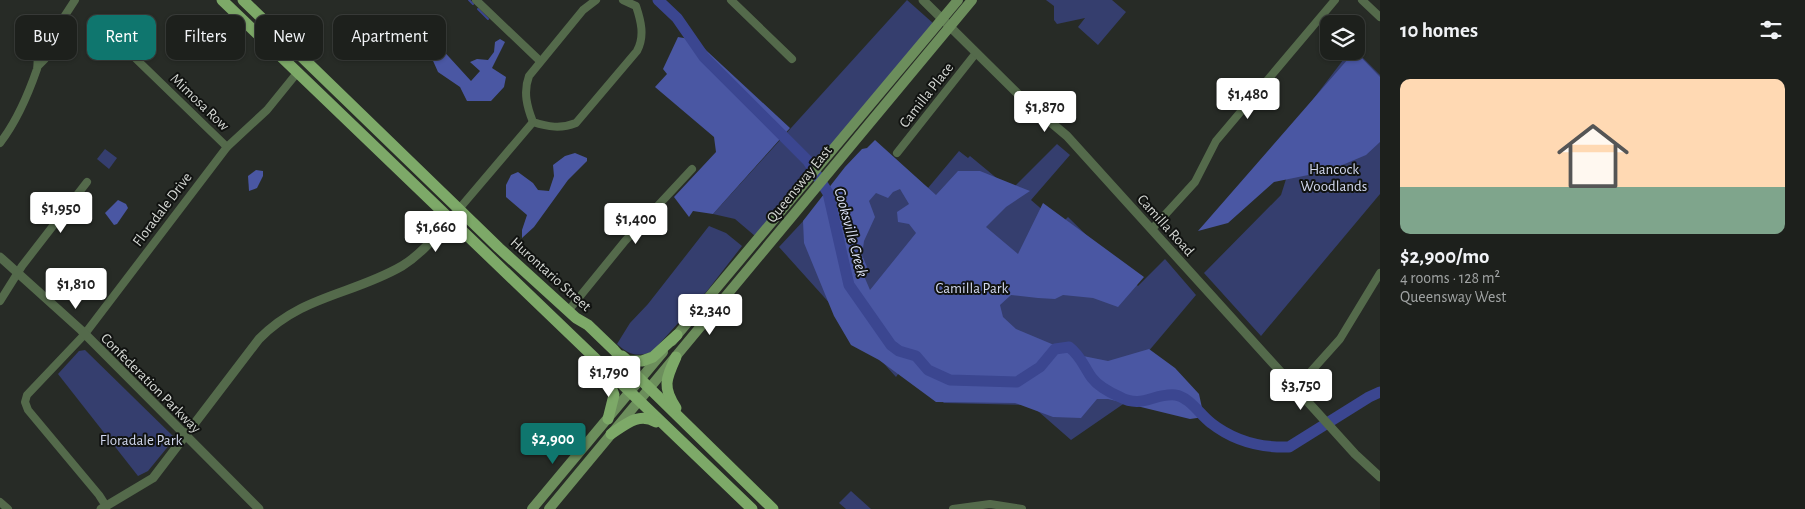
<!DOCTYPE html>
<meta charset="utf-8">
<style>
body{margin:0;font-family:"Alegreya Sans",sans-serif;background:#252825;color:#f1f3f6;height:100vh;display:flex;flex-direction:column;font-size:19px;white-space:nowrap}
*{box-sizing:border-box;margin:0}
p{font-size:16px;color:#a0a3a3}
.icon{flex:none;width:28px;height:28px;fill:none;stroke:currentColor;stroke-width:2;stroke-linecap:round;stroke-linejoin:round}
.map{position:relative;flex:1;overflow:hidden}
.drawer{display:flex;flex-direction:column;background:#1d201c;width:425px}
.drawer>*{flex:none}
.hud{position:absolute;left:15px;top:15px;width:475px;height:45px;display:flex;gap:10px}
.tools{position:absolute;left:1320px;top:15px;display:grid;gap:10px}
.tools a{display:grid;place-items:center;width:45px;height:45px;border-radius:10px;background:#1d201c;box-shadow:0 1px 4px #0004,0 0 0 1px #3b3e3b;font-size:25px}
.price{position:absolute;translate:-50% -42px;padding:0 11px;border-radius:5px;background:#fff;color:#222;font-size:16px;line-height:32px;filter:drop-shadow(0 1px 2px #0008)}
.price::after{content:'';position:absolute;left:50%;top:30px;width:15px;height:11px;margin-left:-8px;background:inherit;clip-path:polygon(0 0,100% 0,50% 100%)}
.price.selected{background:#0f766e;color:#fff}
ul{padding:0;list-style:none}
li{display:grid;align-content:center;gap:10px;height:265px;padding:0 20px}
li+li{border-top:1px solid #3b3e3b}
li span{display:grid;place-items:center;height:155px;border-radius:10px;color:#555}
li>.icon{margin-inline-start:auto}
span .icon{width:90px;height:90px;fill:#fffc;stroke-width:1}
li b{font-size:21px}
h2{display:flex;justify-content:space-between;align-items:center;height:60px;padding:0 20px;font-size:21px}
.chip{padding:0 18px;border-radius:10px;background:#1d201c;box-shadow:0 1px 4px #0004,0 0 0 1px #3b3e3b;font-size:18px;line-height:45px}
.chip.selected{background:#0f766e;color:#fff}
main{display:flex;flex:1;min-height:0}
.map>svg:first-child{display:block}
.green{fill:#353e6e}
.forest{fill:#4a57a3;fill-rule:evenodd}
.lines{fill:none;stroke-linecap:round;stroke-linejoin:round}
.stream{stroke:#3b4690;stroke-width:2}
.river{stroke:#3b4690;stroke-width:11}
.minor{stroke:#546a4b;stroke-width:8}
.tertiary{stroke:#546a4b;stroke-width:9}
.secondary{stroke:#6c8e5c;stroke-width:10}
.primary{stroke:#7da968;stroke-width:11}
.labels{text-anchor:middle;stroke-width:4;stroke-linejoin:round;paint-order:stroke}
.street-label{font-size:15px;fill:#d4d7d3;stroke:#111311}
.park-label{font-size:15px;fill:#d2d8ee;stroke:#111311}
.water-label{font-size:16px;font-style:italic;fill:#dce2f8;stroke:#111311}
</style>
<main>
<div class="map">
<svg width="1380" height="509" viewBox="0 0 1380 509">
<rect width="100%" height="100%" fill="#272b26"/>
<!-- green -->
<g class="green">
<polygon points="907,0 934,24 755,236 735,219 713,214"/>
<polygon points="1046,0 1112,0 1126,12 1098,45 1078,27 1085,18 1057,24 1054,20 1054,6"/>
<polygon points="1350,51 1356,51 1380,75 1380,194 1261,336 1204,273 1281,195 1293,157 1298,119"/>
<polygon points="875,144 928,188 959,151 968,158 970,156 1011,190 1057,144 1070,155 1031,200 1060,225 1068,217 1138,286 1165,259 1196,295 1142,359 1161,378 1071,440 1031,405 944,403 903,367 896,377 779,247"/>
<polygon points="105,149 117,158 109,169 97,159"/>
<path d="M709,226L726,233L742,246L707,291L652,352C637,357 629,355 617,344L630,323L648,304Z"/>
<polygon points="85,350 175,438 148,471 138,476 58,374 79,351"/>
<polygon points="851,491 871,509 846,509 839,503"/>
</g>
<!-- forest -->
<g class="forest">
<polygon points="412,16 423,20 439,46 471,81 480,71 470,62 477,59 488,60 494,52 495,42 500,39 505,42 492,68 506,77 504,87 491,101 467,101 460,87 438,72 426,45 415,33 409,22"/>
<polygon points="678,37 695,40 790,128 713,214 693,211 689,217 674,197 716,152 714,137 655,87 667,74 663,69"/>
<polygon points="1355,51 1380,77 1380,142 1366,155 1328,171 1274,182 1228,223 1198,231"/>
<path d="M875,140L936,195L958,171H980L1030,191L1006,207L986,227L1018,254L1043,203L1144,277L1118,307L1093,298L1063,295L1055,299L1038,298L1011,295L1000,305L1003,317L1016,329L1078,355L1108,361L1149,349L1175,368L1199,394L1204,417L1190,419L1108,399H1097L1081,418L1053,417L1015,403L936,402L879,360L851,345L834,316L804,243L803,221L845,167L862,149L867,148ZM900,189L909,204L897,212L898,222L909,224L916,233L870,290L864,276L867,267L862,255L864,241L875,217L869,201L876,193L888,198L893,192Z"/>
<polygon points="575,153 587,158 587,161 568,180 534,227 522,238 522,230 527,215 506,197 506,185 511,175 518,172 533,183 538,190 549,191 554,176 553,165 565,156"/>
<polygon points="256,170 263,171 263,176 257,188 249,191 248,176"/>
<polygon points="118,200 126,204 128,208 117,224 114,225 105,213"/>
</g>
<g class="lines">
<!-- stream -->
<g class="stream">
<polyline points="469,0 473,4"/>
<polyline points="478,9 488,19"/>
</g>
<!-- river -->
<path class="river" d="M658,0L677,18L704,57L808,161L828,193L849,285L891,345L899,351L916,356L928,370L950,380L1017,382L1040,367L1055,349L1069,347C1081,356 1084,367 1092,378C1098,386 1111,393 1120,397C1142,409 1154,393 1175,395C1190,397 1200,415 1211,423C1234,441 1260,448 1289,447L1369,397L1380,392"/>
<!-- minor -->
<g class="minor">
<polyline points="476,0 540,61"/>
<path d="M596,0L583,10L529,76C523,92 527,107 533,122C548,127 561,129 576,123L637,51C645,36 641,21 636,6L623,0"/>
<polyline points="731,0 792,59"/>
<polyline points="1362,0 1380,17"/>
<polyline points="132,55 227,147"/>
<polyline points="38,66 45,59 48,45"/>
<path d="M0,143C17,121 28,95 37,69C38,65 37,62 38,57L75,0"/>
<polyline points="897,153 976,53"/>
<polyline points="459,209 533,122"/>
<polyline points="1152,229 1195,182 1216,141 1335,0"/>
<polyline points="0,301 22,266 87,182"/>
<polyline points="568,311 625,241 692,169"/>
<polyline points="1297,387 1340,339 1380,273"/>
<polyline points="0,502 8,509"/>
<polyline points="106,506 99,495 28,410 25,402 27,395 84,335 227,147 267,110 297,73"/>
<polyline points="953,509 990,504 1022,509"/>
</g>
<!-- tertiary -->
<g class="tertiary">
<polyline points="923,0 1022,98 1067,136 1355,454 1380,477"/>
<polyline points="0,257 81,330 259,509"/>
<path d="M101,509L153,478L259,339C302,295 352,295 402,266C425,252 441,229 459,209"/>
</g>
<!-- secondary -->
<g class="secondary">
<polyline points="672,341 958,0"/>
<polyline points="532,509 663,352"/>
<polyline points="549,509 972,0"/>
</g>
<!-- primary -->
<g class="primary">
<polyline points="222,0 752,509"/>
<polyline points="243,0 499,248 576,318 588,325 614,350 635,374 773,509"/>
<polyline points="622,356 628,361 642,361 653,357 677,335"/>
<polyline points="606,373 614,395 608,419"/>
<path d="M676,408C662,387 666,379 676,357"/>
<path d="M611,434C626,424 639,412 656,422"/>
</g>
</g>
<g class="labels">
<!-- street labels -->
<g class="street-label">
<text transform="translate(926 95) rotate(-52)" y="5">Camilla Place</text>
<text transform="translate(200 102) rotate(44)" y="5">Mimosa Row</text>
<text transform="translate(799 184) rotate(-51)" y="5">Queensway East</text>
<text transform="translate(162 209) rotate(-53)" y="5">Floradale Drive</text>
<text transform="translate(1166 225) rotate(48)" y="5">Camilla Road</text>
<text transform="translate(551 274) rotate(42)" y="5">Hurontario Street</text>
<text transform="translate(151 383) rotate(45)" y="5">Confederation Parkway</text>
</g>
<!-- park labels -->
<g class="park-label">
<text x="1334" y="174">Hancock<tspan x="1334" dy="17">Woodlands</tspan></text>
<text x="972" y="293">Camilla Park</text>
<text x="141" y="445">Floradale Park</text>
</g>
<!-- water labels -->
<g class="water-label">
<text transform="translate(852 232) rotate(75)" y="6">Cooksville Creek</text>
</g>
</g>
</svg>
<div class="tools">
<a><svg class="icon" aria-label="layers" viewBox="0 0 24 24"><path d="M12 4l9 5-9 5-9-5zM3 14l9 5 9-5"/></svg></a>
</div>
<b class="price" style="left:1248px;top:120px">$1,480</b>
<b class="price" style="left:1045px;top:133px">$1,870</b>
<b class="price" style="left:61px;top:234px">$1,950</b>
<b class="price" style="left:636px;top:245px">$1,400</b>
<b class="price" style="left:436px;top:253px">$1,660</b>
<b class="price" style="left:76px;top:310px">$1,810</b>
<b class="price" style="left:710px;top:336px">$2,340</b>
<b class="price" style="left:609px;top:398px">$1,790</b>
<b class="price" style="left:1301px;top:411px">$3,750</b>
<b class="price selected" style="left:553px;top:465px">$2,900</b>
<div class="hud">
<a class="chip">Buy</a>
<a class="chip selected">Rent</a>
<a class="chip">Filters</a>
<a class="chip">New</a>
<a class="chip">Apartment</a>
</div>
</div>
<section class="drawer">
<h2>10 homes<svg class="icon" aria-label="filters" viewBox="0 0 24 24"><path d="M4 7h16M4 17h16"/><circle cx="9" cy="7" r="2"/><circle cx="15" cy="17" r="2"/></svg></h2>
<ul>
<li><span style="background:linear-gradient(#ffd9b3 70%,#7fa58c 0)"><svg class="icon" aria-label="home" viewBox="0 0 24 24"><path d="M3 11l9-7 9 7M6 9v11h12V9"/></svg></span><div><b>$2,900/mo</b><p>4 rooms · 128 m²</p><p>Queensway West</p></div></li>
</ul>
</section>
</main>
